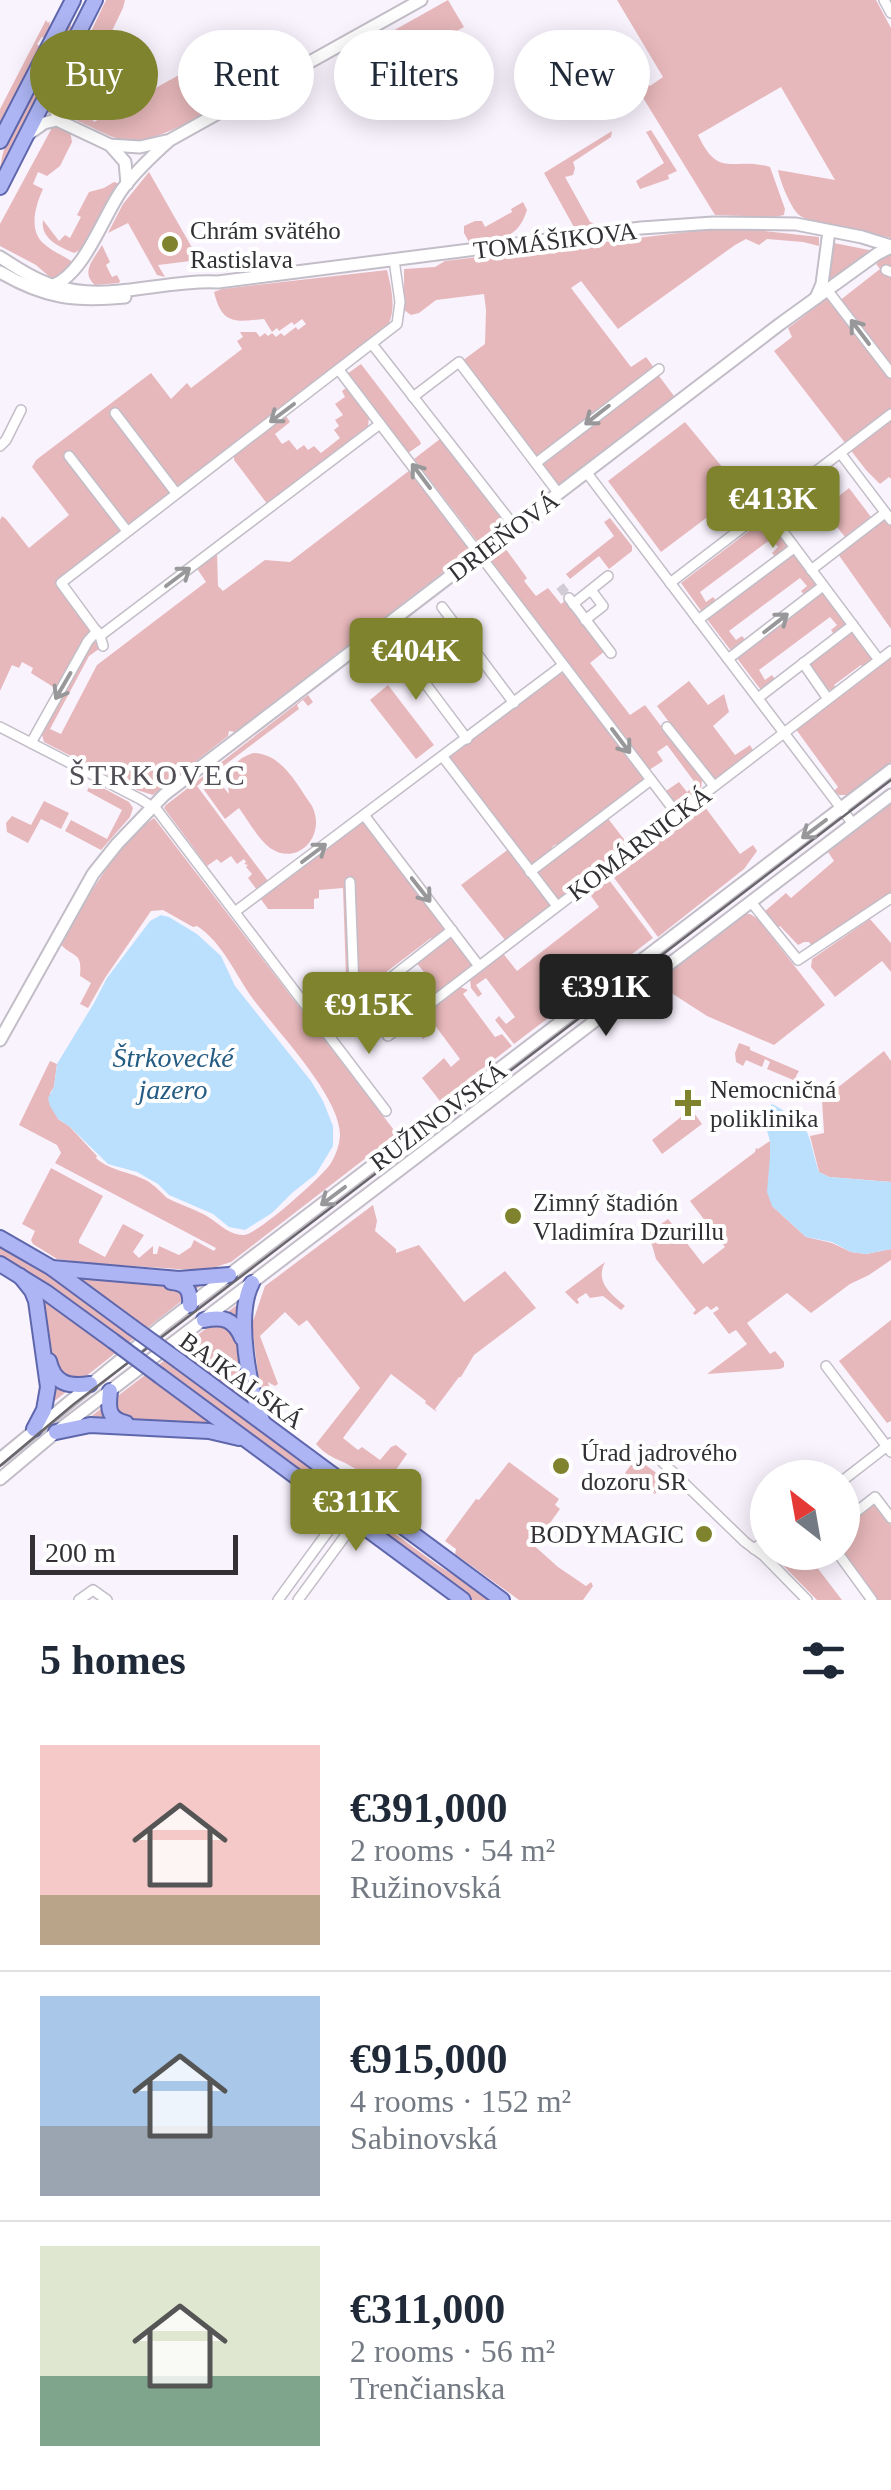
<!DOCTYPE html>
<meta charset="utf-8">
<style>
body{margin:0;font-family:Georgia,serif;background:#f6f6f7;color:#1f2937;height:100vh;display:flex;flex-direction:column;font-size:38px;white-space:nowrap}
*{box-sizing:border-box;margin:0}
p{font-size:32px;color:#747a83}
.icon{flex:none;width:55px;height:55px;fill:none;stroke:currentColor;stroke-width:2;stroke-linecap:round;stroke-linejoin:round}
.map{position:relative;height:1600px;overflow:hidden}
.panel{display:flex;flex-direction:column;background:#fff;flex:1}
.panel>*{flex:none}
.hud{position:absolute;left:30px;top:30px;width:832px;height:90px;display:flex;gap:20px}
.needle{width:65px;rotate:329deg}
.controls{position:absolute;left:750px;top:1460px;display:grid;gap:20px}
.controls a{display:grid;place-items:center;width:110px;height:110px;border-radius:50%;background:#fff;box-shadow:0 5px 25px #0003;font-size:50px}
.scale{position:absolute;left:30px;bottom:25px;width:208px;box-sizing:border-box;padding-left:10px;border:5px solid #323034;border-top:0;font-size:28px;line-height:35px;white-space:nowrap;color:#323034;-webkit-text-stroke:8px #fff;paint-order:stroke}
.price{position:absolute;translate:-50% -85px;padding:0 22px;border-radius:10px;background:#7f832e;color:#fff;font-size:32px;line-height:65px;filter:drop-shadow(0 2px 5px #0008)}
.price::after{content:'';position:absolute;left:50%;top:60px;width:30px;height:22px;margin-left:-15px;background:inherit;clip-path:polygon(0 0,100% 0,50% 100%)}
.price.selected{background:#222;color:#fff}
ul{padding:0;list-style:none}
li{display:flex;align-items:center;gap:30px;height:250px;padding:0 40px}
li+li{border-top:2px solid #e0e1e3}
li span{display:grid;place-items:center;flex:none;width:280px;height:200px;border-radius:0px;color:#555}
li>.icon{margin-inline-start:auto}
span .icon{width:120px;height:120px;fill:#fffc;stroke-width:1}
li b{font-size:42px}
h2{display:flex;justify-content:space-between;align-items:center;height:120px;padding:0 40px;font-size:42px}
.chip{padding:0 35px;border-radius:45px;background:#fff;box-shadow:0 5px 25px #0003;font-size:35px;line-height:90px}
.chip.selected{background:#7f832e;color:#fff}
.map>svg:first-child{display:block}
.green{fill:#e7b8bb}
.water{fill:#bbe0fe}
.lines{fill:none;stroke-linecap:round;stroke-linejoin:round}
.street-tunnel{stroke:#d1ccd6;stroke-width:9;stroke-dasharray:9 4.5;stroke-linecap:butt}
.street-casing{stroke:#c2bdc7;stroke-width:12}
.secondary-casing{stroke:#c2bdc7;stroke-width:15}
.primary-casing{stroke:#5f67ac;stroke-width:18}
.street{stroke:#fff;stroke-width:9}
.secondary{stroke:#fff;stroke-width:11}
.primary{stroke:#adb5f4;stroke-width:14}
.tram{stroke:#68656b;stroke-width:2.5}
.primary-bridge-casing{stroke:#5f67ac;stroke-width:18;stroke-linecap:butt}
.primary-bridge{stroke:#adb5f4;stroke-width:14}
.oneway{stroke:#98989a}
.poi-dot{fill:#7f832e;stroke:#fff;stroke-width:4}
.labels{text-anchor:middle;stroke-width:8;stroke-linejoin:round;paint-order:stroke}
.poi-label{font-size:25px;fill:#323034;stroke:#fff;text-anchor:start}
.street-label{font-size:25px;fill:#323034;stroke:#fff}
.water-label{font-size:28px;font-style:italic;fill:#255c84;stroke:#fff}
.quarter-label{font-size:30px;letter-spacing:2.5px;fill:#524e56;stroke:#fff}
</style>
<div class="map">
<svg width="891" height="1600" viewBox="0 0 891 1600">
<rect width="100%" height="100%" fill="#f9f3fe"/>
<!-- green -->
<g class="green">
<path d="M106,0H125L123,8L80,97L94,122L217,54L221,60L197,74L212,97L255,73L258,78L271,71L273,75C239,94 169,140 133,141C118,141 103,133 89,126C70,117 64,118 61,95Z"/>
<polygon points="448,0 464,27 416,54 409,43 385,57 381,55 375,41"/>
<path d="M617,0H876L891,28V238C874,233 806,224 798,214C790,206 780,181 778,170L835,180L781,87L698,135C719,180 732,156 770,167L785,209L784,215L775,217L715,215L637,88L647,82L650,86L663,77Z"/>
<path d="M70,17L71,29L0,175C0,133 49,55 70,17Z"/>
<polygon points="46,20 48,23 50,21 49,29 45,38 42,37 37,44 41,47 0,124 0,109"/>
<path d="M54,124L70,131L72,142L60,166L47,176L38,172L33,184L43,189C36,204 28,229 43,243C51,251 63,255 71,261L72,265L58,279L51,278L36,265L0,246V224Z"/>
<polygon points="651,130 677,171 668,175 669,179 640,189 636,181 664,163 646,132"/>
<polygon points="612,131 611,137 573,162 575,168 573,175 565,177 590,222 595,224 595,227 575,229 544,173"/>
<polygon points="149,172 199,260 158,265 165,277 157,275 128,223 108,233 123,204"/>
<path d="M114,182L120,184L86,247L74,253C59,247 40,238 43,220L59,241L65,235L70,238L81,217L77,215L89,192L104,188Z"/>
<path d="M523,202L527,210C517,242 497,239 469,242L464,233V226L475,221H482L485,227L512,212L511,209Z"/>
<polygon points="729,227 819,237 819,246 803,242 767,239 759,245 746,239 735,245 618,329 581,281 571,288 631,367 646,357 655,369 538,458 534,457 462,361 485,344 486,310 484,294 436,300 419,313 411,315 404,310 404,269 435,267 445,261"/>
<polygon points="834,243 874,251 824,288 832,248"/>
<path d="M102,245L110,262L106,265L112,277L117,275L120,281L119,283L95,285C80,272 94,259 102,245Z"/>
<polygon points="888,253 891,253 891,479 889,477 880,484 866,470 774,351 792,337 788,328 829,297 834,305 880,269 876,264"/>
<path d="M387,270C392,290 397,311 386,329L56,583L89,629L99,649L89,656L50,729L61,734L97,665L206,582L196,567L217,552L218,586L223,591L265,560L290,562L410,470L471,551L235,732L229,731L228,736L153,795L137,790L44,742L42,735L63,693L31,673L33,668L22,662L19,668L12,665L0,691V520L2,516L6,519L29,548L69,515L32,467L36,460L151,373L171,399L187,383L191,388L242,349L237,341L243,337L240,332H256L260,337L265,333L268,336L272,333L276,337L281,333L284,336L296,327L298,330L306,324L302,319L294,325L292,322L279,331L277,328L272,332L264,319C235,322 222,325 214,292L222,289Z"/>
<polygon points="361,364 420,441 421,444 408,453 347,374"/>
<polygon points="656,372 674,396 673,399 560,484 555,484 538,462"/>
<polygon points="346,388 369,418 368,427 268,505 234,460 234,456 286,416 290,422 275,434 282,444 289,440 297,450 304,445 308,450 314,446 321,453 340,438 334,430 339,426 335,420 343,415 335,404 345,397 342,391"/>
<polygon points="685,422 742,491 661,552 608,481"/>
<polygon points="440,439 506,525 480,545 414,459"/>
<polygon points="849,488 871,517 845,537 823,509"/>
<polygon points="763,516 771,520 787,544 787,548 776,558 772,553 778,547 771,539 700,592 706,602 713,597 717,602 702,612 681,583 757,525 757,519"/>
<polygon points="887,517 891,522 891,629 838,554"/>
<polygon points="610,518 632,546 632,551 609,569 599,556 570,579 566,574 614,536 604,522"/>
<polygon points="503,545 527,578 524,581 536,596 548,588 561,604 566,600 605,651 590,663 630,715 645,705 702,780 701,790 684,803 674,802 666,791 679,782 687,792 696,784 667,745 657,752 663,761 649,770 489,560 489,556"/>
<polygon points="793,553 817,584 817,587 806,597 801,591 807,586 800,578 729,631 736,640 742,636 746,641 732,652 706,618"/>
<polygon points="823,592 827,595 847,623 835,636 831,630 837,625 830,617 759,670 765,680 772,675 776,681 761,690 736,657 817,593"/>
<polygon points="849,631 853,632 873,657 864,668 861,665 834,685 837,689 828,690 808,665 809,662"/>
<polygon points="891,654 891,762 848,795 839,795 834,791 838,787 795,728"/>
<polygon points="565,673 642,773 644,779 635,790 632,788 619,798 621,801 587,826 585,824 572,834 573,837 559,848 556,844 552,847 554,851 530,866 450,761 451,755 557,674"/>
<polygon points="689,681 708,705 724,694 729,712 713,726 735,755 750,745 754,752 714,782 657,706"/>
<polygon points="388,685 434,745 416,759 370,700"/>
<polygon points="308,695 313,702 308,706 303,700 297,705 299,709 197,786 268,881 257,890 248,878 252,874 246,867 248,865 244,864 246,862 244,859 237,864 231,856 221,863 217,859 207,866 164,808 166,805"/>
<path d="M253,753C282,753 297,785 312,806C327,836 297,867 270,848C258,839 248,820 239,808L225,819L202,787L215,777L229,794C226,774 232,760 253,753Z"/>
<polygon points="92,782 129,802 133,808 130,817 101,850 65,831 71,820 107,839 122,810 87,791"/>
<polygon points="44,801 69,813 61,829 41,819 28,843 7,832 6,823 12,816 31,825"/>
<polygon points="702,803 740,854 753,845 757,851 744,869 658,937 609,871"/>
<polygon points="891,804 891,892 812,946 809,942 804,942 798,945 780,926 777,928 764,912 786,893 791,898 834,861 828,852"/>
<polygon points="606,816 630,847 556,903 532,872"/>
<path d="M154,818L397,1134L231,1262L216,1267L193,1270L87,1263L57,1259L33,1244L31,1240L35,1231L22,1224L51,1168L103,1196L79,1240V1243L105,1257L123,1224L144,1235L133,1252L139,1258L153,1246V1254H157L159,1246L179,1255L191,1247L194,1240L214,1251L216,1248L55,1163L61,1153L57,1145L19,1125L50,1061L57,1064L54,1087L50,1093L58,1119L69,1126L97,1156L96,1158C111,1172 131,1171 149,1182C155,1186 162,1193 167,1198C179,1204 191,1208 203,1214C216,1220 227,1235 243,1235C256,1236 323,1176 331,1163C336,1155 340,1143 340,1134C339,1095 276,1030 253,999C235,974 223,943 197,926L193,927L163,910L151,911L105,978L88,1008L80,1004L91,983L80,976C82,952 76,959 61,945C82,906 117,842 154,818Z"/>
<polygon points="365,819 450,930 434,942 431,938 381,976 380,980 360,978 356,975 346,977 343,888 319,890 319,898 314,899 314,909 268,909 260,898"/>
<polygon points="510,848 552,905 505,940 461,885"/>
<polygon points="606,876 653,938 514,1044 495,1020 499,1016 506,1024 515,1017 486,978 476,985 482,994 478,997 471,988 470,979 502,952 517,971 599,907 586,889"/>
<polygon points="745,914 750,914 758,919 825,1005 774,1045 707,1016 659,985 671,972"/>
<polygon points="870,919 891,943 891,972 882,961 835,997 811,967 812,959"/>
<polygon points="452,932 477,965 440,994 434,993 421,974 424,972 415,961"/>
<polygon points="458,986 468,990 463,994 495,1037 502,1034 512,1046 440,1101 422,1078 444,1058 451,1067 460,1059 431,1020 421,1027 427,1036 423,1039 414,1027 415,1021"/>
<polygon points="739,1043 750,1047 750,1050 799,1071 796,1076 798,1082 767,1069 770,1062 765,1059 762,1067 746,1060 743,1066 736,1062 735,1053"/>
<polygon points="884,1051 891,1061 891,1182 829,1177 819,1172 810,1136 824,1133 822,1100"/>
<polygon points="691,1109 702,1124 662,1154 652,1140"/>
<polygon points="770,1141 772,1206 806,1237 832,1243 851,1252 866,1254 891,1249 891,1260 869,1275 850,1284 811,1313 787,1293 747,1323 770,1354 775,1351 784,1362 784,1367 780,1369 707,1374 747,1344 736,1330 729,1334 713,1313 719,1309 717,1306 711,1310 707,1306 695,1315 693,1313 696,1310 656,1259 652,1245 645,1236 668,1219 703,1264 725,1247 690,1201 755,1152 756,1148 758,1149"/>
<path d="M373,1205L377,1221L375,1231L396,1249V1253L419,1245L464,1302L505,1271L536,1308L474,1355L461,1377H459L435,1409L437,1412L425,1403L426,1401L391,1374L343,1438L358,1450L362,1447L380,1460L391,1447L396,1445L407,1454L386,1484C374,1481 368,1477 357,1470C342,1459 330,1460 316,1444L360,1388L307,1320L299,1326L285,1312L260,1336L278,1384L275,1386L268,1382L271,1393L264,1401L260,1391L252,1324L265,1286Z"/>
<polygon points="0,1243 54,1274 208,1280 47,1407 36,1295 0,1258"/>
<path d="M605,1262C595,1282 610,1293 625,1306L621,1310L603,1296L590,1298L586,1293L577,1299L579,1303L577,1304L565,1292Z"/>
<polygon points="242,1301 257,1423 341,1486 346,1496 343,1500 339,1501 242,1432 81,1424"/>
<polygon points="891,1320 891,1421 887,1423 839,1361"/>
<polygon points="636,1458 666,1480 655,1494 625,1473"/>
<polygon points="509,1462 559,1499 555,1505 560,1509 545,1530 535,1529 530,1533 529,1541 558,1567 586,1586 591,1582 593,1586 583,1600 519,1600 455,1554 456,1549 445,1541 476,1499 479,1500"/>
<polygon points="873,1502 891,1525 891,1600 878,1600 842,1553 843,1527"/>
<polygon points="362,1514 369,1515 439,1566 494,1600 471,1600 362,1521"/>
<polygon points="771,1553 806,1553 842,1600 817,1600"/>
</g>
<!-- water -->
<g class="water">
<polygon points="161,915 169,917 197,934 221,956 235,986 311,1081 323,1101 333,1126 333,1146 316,1174 292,1193 272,1213 245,1230 229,1227 213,1214 169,1195 158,1184 137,1172 108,1164 69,1126 58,1119 50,1106 48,1098 54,1087 57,1064 94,1003 107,978 150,921"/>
<path d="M772,1104C814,1127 806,1130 819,1172L829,1177L891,1182V1249L866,1254L851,1252L832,1242L806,1237L772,1206L767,1192L770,1156V1141L765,1124L766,1113Z"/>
</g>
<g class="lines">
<!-- street-tunnel -->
<polyline class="street-tunnel" points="560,586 569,598"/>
<defs>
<g id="street">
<polyline points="884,0 891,13"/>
<polyline points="886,270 891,272"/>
<polyline points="828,291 891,373"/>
<polyline points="372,344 515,527"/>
<polyline points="339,370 677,814"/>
<polyline points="413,397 459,362 559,494"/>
<polyline points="115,413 176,493"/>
<polyline points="0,446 6,440 21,410"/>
<polyline points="841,454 891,520"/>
<polyline points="69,456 127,531"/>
<polyline points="536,463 659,369"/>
<polyline points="587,473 853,824"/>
<polyline points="766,509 879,660"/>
<polyline points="811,570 885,513"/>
<polyline points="670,583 891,414"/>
<polyline points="569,598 611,653"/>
<polyline points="573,604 608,576"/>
<polyline points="442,607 514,703"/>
<polyline points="585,620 603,606 591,590"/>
<polyline points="698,620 794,548"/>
<polyline points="100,636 380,424"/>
<polyline points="395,643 467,739"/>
<polyline points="103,646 100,636 61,583 397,324 400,302 394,260"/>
<polyline points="728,659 823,586"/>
<polyline points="803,663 828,699"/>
<polyline points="758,698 853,625"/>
<polyline points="0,727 140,799 157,810 386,1111"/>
<polyline points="667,727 714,786"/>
<polyline points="31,743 88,641 97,631"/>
<polyline points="443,757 557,906"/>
<polyline points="364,815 479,966"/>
<polyline points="530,872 651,780"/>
<polyline points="350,882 354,989 388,1036 891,651"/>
<polyline points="751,902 798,960 891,898"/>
<polyline points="236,911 563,665"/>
<polyline points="361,1001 452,930"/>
<polyline points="826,1366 891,1452"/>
<polyline points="651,1451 745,1542 764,1556 807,1600"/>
<polyline points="842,1481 891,1443"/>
<polyline points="842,1523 875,1497 891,1518"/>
<polyline points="754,1549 768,1538"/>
<polyline points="837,1552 872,1600"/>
<polyline points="79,1600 93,1590 107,1600"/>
<polyline points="278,1600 343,1511"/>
<polyline points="298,1600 356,1521"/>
</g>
<g id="secondary">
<polyline points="54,83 53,106 61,121"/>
<polyline points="27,135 44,123 57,120 110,145 140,147 166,141"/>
<polyline points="110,145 125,162 127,184"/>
<path d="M0,257C17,268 35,280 55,286C107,303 165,279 218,282L641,228L713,223L796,224L862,237L891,246"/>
<path d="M0,272C44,298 75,302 125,297"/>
<path d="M52,286C84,274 102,219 121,191C135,172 153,155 170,140L421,0"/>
<polyline points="816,298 822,284 829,231"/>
<polyline points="0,1040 93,874 117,844 164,795 780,324 877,254 891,247"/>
<polyline points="0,1459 162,1326 891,770"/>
<polyline points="0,1479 56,1432 891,795"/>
</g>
<g id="primary">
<polyline points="0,141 73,0"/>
<polyline points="0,187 95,0"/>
<polyline points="0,1238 52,1268 132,1327"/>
<polyline points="0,1264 47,1293 113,1341"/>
<polyline points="52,1268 179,1279 229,1275"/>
<polyline points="20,1276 32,1291 36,1301 48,1387 44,1410 34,1429"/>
<path d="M171,1282C186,1283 191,1290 190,1305"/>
<path d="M252,1283C235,1315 249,1390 263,1423"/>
<path d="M204,1320C223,1316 234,1319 242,1338"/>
<path d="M49,1361C54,1384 69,1387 90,1384"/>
<polyline points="179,1361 502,1600"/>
<polyline points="160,1376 463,1600"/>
<path d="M110,1391C108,1407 107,1419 126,1423"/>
<polyline points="56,1432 90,1425 209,1431 239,1438"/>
</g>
</defs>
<!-- street casing -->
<use href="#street" class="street-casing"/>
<!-- secondary casing -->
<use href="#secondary" class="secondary-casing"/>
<!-- primary casing -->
<use href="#primary" class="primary-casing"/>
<!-- street -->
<use href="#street" class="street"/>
<!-- secondary -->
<use href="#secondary" class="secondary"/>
<!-- primary -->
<use href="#primary" class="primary"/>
<!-- tram -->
<polyline class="tram" points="0,1466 74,1404 891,780"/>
<defs>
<g id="primary-bridge">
<polyline points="132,1327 179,1361"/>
<polyline points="113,1341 160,1376"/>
</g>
</defs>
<!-- primary-bridge casing -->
<use href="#primary-bridge" class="primary-bridge-casing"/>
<!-- primary-bridge -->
<use href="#primary-bridge" class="primary-bridge"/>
</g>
<!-- one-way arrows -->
<defs><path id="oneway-shaft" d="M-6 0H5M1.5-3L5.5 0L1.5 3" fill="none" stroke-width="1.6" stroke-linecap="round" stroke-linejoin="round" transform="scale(2.5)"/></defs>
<g class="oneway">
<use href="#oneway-shaft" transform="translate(860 332) rotate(-127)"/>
<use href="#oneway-shaft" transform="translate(282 413) rotate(143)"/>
<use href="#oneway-shaft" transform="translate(597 415) rotate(142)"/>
<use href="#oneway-shaft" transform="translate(421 476) rotate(-127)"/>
<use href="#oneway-shaft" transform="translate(178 577) rotate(-37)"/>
<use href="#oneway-shaft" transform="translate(776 623) rotate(-38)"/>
<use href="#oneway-shaft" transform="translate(63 686) rotate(120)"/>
<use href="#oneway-shaft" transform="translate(621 741) rotate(53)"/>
<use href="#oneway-shaft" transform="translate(814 829) rotate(143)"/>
<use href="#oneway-shaft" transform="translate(314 853) rotate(-37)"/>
<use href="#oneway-shaft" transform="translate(421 890) rotate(52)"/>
<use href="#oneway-shaft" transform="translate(333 1196) rotate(143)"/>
</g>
<!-- markers -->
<g class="poi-dot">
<circle cx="170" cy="244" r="10"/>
<path d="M683 1088h10v10h10v10h-10v10h-10v-10h-10v-10h10z"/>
<circle cx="513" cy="1216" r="10"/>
<circle cx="561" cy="1466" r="10"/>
<circle cx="704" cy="1534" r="10"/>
</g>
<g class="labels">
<!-- poi labels -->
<g class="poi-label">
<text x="190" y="239">Chrám svätého<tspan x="190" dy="29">Rastislava</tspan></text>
<text x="710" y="1098">Nemocničná<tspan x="710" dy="29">poliklinika</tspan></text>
<text x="533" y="1211">Zimný štadión<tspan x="533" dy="29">Vladimíra Dzurillu</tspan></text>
<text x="581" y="1461">Úrad jadrového<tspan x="581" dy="29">dozoru SR</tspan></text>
<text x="684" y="1543" text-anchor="end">BODYMAGIC</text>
</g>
<!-- street labels -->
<g class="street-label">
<text transform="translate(555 240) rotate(-7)" y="9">TOMÁŠIKOVA</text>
<text transform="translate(503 536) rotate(-37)" y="9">DRIEŇOVÁ</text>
<text transform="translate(639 843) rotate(-37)" y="9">KOMÁRNICKÁ</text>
<text transform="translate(438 1116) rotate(-37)" y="9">RUŽINOVSKÁ</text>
<text transform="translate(242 1380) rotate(36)" y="9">BAJKALSKÁ</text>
</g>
<!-- water labels -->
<g class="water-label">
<text x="173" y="1067">Štrkovecké<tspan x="173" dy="32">jazero</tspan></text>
</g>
<!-- quarter labels -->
<g class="quarter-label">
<text x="158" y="785">ŠTRKOVEC</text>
</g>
</g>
</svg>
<div class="controls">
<a><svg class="needle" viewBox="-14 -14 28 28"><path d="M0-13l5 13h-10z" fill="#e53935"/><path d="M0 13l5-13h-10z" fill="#747a83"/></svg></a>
</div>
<div class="scale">200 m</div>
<b class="price" style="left:773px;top:551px">€413K</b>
<b class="price" style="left:416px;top:703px">€404K</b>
<b class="price selected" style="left:606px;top:1039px">€391K</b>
<b class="price" style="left:369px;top:1057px">€915K</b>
<b class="price" style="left:356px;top:1554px">€311K</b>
<div class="hud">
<a class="chip selected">Buy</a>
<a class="chip">Rent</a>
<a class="chip">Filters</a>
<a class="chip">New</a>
</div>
</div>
<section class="panel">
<h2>5 homes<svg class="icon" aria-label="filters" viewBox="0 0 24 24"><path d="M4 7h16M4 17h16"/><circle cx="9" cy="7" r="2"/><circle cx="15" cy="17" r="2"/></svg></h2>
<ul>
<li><span style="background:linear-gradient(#f6c9c9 75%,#b9a48a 0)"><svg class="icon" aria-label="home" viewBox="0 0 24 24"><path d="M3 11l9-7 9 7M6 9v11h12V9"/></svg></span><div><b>€391,000</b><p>2 rooms · 54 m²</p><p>Ružinovská</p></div></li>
<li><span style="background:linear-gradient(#a9c7e8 65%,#9aa5b1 0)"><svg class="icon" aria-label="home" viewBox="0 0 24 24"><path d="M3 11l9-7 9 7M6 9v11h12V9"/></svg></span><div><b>€915,000</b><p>4 rooms · 152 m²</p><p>Sabinovská</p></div></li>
<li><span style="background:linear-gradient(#dfe7d0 65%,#7fa58c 0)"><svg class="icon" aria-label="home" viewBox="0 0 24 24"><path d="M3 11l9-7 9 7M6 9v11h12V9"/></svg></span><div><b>€311,000</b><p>2 rooms · 56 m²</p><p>Trenčianska</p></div></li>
</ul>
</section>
